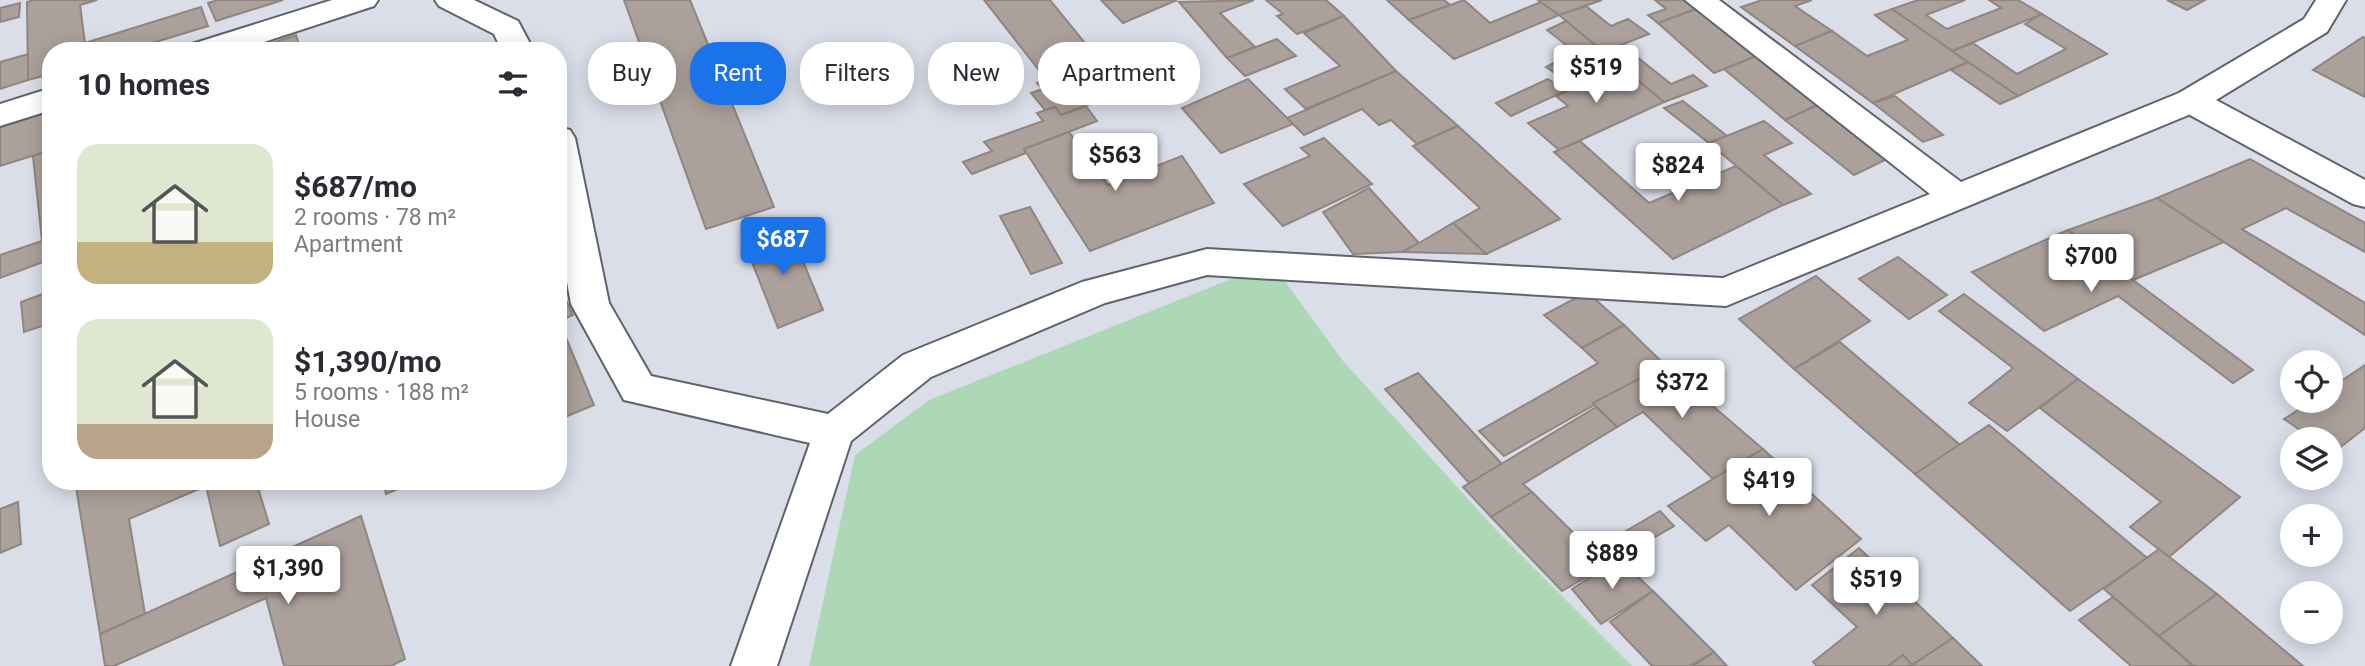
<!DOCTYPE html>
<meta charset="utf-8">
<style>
body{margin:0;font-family:Roboto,sans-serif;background:#f7f7f7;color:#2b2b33;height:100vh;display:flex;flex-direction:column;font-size:26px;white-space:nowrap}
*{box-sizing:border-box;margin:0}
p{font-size:23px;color:#7c7c81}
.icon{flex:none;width:38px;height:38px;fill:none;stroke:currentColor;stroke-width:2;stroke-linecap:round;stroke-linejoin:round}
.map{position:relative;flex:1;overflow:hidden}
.drawer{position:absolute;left:42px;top:42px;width:525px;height:448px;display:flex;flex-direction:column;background:#fff;border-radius:28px;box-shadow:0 4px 18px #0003}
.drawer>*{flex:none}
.hud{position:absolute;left:588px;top:42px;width:665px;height:63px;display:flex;gap:14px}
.controls{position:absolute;left:2280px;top:350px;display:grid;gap:14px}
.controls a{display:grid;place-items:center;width:63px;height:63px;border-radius:50%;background:#fff;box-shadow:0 4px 18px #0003;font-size:35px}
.price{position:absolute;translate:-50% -60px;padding:0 16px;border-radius:7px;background:#fff;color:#222;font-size:23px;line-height:46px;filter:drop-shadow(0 2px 4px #0008)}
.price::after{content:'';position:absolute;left:50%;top:42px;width:21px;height:16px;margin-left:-10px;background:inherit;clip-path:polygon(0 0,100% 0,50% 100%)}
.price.active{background:#1a73e8;color:#fff}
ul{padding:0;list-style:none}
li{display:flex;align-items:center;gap:21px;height:175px;padding:0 35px}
li span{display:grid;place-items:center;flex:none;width:196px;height:140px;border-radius:21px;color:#555}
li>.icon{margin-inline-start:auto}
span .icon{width:84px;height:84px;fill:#fffc;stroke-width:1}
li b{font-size:30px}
h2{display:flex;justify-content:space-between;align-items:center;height:84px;padding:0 35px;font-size:30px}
.tag{padding:0 24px;border-radius:28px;background:#fff;box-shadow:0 4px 18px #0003;font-size:24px;line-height:63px}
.tag.active{background:#1a73e8;color:#fff}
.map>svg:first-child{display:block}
.green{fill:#add8b5}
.building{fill:#aca09a;stroke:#90857f;stroke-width:2}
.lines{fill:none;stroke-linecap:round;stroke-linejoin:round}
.minor-casing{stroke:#5f636c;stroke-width:4}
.tertiary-casing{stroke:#5f636c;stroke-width:4}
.minor{fill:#fff;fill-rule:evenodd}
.tertiary{fill:#fff;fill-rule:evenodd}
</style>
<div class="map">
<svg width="2365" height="666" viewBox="0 0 2365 666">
<rect width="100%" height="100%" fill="#d9dee9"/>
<!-- green -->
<polygon class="green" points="1281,276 1343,361 1498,532 1632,666 809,666 855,455 929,400 1231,279"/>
<!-- building -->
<g class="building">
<polygon points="33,0 97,0 80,5 85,43 201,7 208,26 126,51 51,51 51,74 28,80 27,2"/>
<polygon points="218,0 283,0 216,21 208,3"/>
<polygon points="624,0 690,0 774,207 706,229"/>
<polygon points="984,0 1050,0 1124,91 1061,115 1055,107 1045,110 1031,93 1043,89 1037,83 1046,79"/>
<polygon points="1101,0 1177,0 1123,23"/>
<polygon points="1254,0 1220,13 1255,47 1227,58 1179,2"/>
<polygon points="1266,0 1326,0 1344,16 1297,34 1277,16 1283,14"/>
<polygon points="1387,0 1444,0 1450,5 1409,20"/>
<polygon points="1464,0 1490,23 1541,2 1559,15 1454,59 1409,20"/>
<polygon points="1538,0 1602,0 1559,15"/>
<polygon points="1655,0 1688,0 1699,8 1658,23 1648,15 1666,9"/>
<polygon points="1762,0 1812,0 1795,6 1832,31 1795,46 1741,7"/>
<polygon points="1918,0 1965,0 1926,15 1947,29 2001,8 1989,0 2018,0 2042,14 1952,51 1892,9"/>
<polygon points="2167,0 2205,0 2187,10"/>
<polygon points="20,3 19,17 0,22 0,8"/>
<polygon points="1586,6 1611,26 1628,19 1649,34 1603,52 1559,15"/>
<polygon points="1699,8 1759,55 1714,73 1658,23"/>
<polygon points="1892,9 1968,62 1873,103 1795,46 1832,31 1867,56 1908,40 1875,15"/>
<polygon points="2042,14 2107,54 2018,96 1952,51 1973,43 2017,74 2066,49 2025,24"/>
<polygon points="1344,16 1396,71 1306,109 1285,89 1340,66 1304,33"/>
<polygon points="1566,21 1608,56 1563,78 1546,67 1575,52 1547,30"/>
<polygon points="296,35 301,51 247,51"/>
<polygon points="2363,37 2365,38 2365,97 2313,70"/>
<polygon points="1277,39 1296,56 1245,76 1227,58"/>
<polygon points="1627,49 1671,84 1693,75 1707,86 1664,102 1608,56"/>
<polygon points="28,54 28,80 0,89 0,62"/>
<polygon points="1759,55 1820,104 1785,120 1724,69"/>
<polygon points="1608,56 1664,102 1559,150 1528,123 1568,106 1556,96 1598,77 1585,67"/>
<polygon points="1968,62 2018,96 2000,104 1951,70"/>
<polygon points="1396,71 1458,126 1417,144 1391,120 1379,125 1362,109 1304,135 1287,118"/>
<polygon points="1248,79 1293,124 1221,153 1182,108"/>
<polygon points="1548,79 1565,91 1511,116 1496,103"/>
<polygon points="1895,96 1943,135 1923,142 1873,103"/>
<polygon points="1683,101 1727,136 1709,143 1664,108"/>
<polygon points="1820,104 1891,157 1854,175 1785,120"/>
<polygon points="1086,106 1097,121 1024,149 1026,153 972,174 963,162 992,151 984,142 1043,121 1037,113 1055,107 1061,115"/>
<polygon points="51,111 51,150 0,166 0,127"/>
<polygon points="1764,121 1792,143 1764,155 1811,194 1783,205 1709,143"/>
<polygon points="1458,126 1560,219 1486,254 1453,223 1480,208 1413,146"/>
<polygon points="1069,132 1108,185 1182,156 1214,203 1090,251 1024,149"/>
<polygon points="1324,138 1372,184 1283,226 1244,184 1310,156 1301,148"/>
<polygon points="1580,141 1649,203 1736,166 1783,205 1673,259 1554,152"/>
<polygon points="51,150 51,259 0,278 0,255 42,241 33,156"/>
<polygon points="2250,159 2365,223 2365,252 2286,208 2242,229 2365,303 2365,335 2157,198"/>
<polygon points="1369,188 1419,243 1402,252 1353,254 1323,212"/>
<polygon points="2157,198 2224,242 2133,280 2068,230"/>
<polygon points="1030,207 1062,263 1031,274 1000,216"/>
<polygon points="1453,223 1486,254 1402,252 1419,243"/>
<polygon points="789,227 823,310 778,328 744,242"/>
<polygon points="2068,230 2133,280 2253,370 2233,383 2118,296 2044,331 1972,272"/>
<polygon points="1898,257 1947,295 1909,319 1859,279"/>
<polygon points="1816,276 1870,321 1794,369 1739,319"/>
<polygon points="558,283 573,315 559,321 594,405 558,420"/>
<polygon points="51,291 51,323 24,332 21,302"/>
<polygon points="1587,292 1624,325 1582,348 1544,315"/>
<polygon points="1964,294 2078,379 2007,431 1969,403 2013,368 1939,311"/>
<polygon points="1624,325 1665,365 1504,456 1479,431 1598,363 1582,348"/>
<polygon points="1840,342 1960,445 1915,474 1794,369"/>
<polygon points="1665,365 1763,449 1713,479 1643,412 1617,427 1593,403"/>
<polygon points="2365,365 2365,428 2333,453 2331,439 2313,439 2284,419 2312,401 2331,401 2331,388"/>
<polygon points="1418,373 1502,464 1469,483 1385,389"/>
<polygon points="2078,379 2240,497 2169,557 2130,527 2161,502 2040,408"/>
<polygon points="1596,407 1617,427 1523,484 1532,492 1491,517 1463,487"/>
<polygon points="1989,425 2147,558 2070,611 1915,474"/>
<polygon points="1763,449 1861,539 1796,590 1729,525 1706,541 1668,506"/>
<polygon points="75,481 256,481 269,524 220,546 206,486 129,519 145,614 100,634"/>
<polygon points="383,481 416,481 386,494"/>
<polygon points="1532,492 1592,551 1660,511 1674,526 1562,591 1491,517"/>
<polygon points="18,502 21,544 0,553 0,509"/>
<polygon points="361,516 405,659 391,666 284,666 266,598 114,666 105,666 100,634"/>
<polygon points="1859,548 1953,638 1912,665 1903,655 1888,666 1817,666 1813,662 1857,627 1812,585"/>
<polygon points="2159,549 2217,594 2159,636 2104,589"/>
<polygon points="1619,559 1653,591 1601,624 1572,589"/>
<polygon points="1653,591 1714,652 1689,666 1652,666 1610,622"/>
<polygon points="2217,594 2303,666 2194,666 2159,636"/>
<polygon points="2113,597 2193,666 2131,666 2079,620"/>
<polygon points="1953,638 1982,666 1888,666 1903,655 1912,665"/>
<polygon points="1714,652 1727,666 1693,666"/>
</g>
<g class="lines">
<defs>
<g id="minor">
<polygon points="332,0 378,0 374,6 236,51 187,51 192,44"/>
<polygon points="435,0 474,0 518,21 534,51 502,51 494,34 439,6"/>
<polygon points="1685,0 1719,0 1961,182 2179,93 2191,90 2203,93 2207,101 2203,109 1726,306 1207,275 1105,303 931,377 851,441 777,666 731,666 810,443 624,400 571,304 558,233 558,127 570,130 575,138 609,303 651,376 828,414 903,355 1082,282 1207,249 1723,278 1930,194"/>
<polygon points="51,88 51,110 0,126 0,104"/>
</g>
<polygon id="tertiary" points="2316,0 2346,0 2327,32 2216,100 2365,180 2365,207 2353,204 2179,109 2175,101 2179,93 2304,19"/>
</defs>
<!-- minor casing -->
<use href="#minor" class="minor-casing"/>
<!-- tertiary casing -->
<use href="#tertiary" class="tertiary-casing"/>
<!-- minor -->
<use href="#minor" class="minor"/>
<!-- tertiary -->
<use href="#tertiary" class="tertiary"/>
</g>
</svg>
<div class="controls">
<a><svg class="icon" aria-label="locate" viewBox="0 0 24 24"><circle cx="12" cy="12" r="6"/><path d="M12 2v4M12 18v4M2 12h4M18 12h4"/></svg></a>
<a><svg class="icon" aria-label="layers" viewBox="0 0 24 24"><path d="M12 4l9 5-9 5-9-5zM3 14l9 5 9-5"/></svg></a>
<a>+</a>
<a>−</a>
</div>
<b class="price" style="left:1596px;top:105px">$519</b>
<b class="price" style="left:1115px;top:193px">$563</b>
<b class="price" style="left:1678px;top:203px">$824</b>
<b class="price active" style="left:783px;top:277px">$687</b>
<b class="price" style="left:2091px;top:294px">$700</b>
<b class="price" style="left:1682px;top:420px">$372</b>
<b class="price" style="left:1769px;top:518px">$419</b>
<b class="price" style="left:1612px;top:591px">$889</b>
<b class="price" style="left:288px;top:606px">$1,390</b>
<b class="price" style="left:1876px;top:617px">$519</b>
<div class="hud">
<a class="tag">Buy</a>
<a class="tag active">Rent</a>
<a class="tag">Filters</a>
<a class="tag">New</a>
<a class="tag">Apartment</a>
</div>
<section class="drawer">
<h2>10 homes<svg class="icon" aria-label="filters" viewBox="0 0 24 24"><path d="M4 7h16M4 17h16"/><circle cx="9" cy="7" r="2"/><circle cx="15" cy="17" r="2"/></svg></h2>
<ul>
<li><span style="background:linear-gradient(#dfe7d0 70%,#c2b280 0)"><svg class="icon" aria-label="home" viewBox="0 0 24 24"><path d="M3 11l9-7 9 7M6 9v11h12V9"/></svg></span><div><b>$687/mo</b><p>2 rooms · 78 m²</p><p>Apartment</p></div></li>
<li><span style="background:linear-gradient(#dfe7d0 75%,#b9a48a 0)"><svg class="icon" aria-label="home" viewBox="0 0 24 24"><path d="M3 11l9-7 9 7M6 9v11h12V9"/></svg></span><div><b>$1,390/mo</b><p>5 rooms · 188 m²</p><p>House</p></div></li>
</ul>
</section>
</div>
